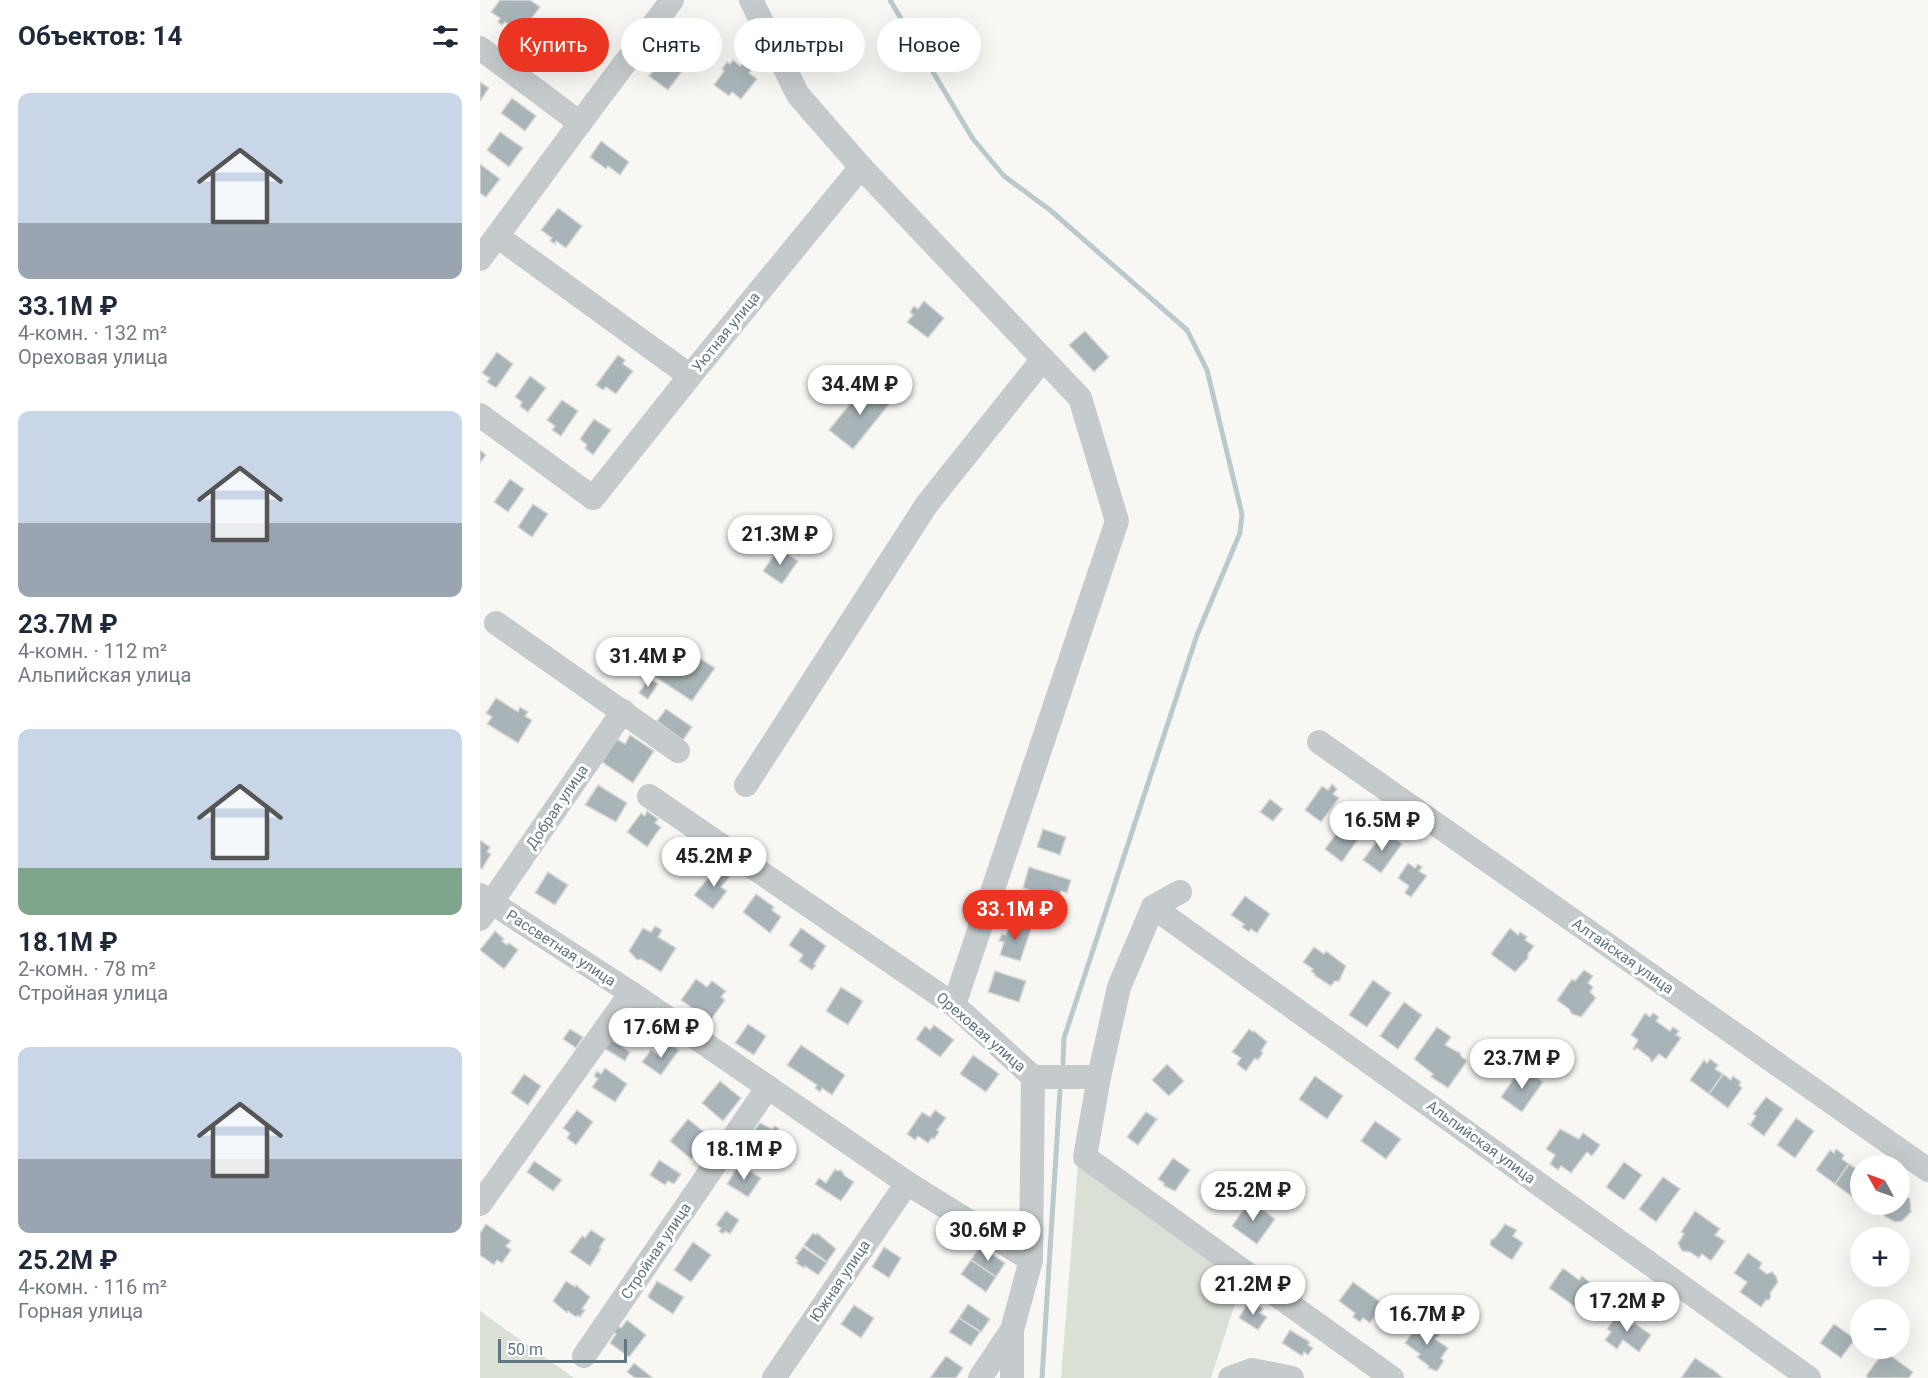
<!DOCTYPE html>
<html lang="ru">
<meta charset="utf-8">
<style>
body{margin:0;font-family:Roboto,sans-serif;background:#f6f6f7;color:#1f2937;height:100vh;display:flex;flex-direction:column;font-size:22px;white-space:nowrap}
*{box-sizing:border-box;margin:0}
p{font-size:20px;color:#747a83}
.icon{flex:none;width:33px;height:33px;fill:none;stroke:currentColor;stroke-width:2;stroke-linecap:round;stroke-linejoin:round}
.map{position:relative;flex:1;overflow:hidden}
.panel{display:flex;flex-direction:column;background:#fff;width:480px}
.panel>*{flex:none}
.top-card{position:absolute;left:18px;top:18px;width:570px;height:54px;display:flex;gap:12px}
.needle{width:39px;rotate:310deg}
.buttons{position:absolute;left:1370px;top:1155px;display:grid;gap:12px}
.buttons a{display:grid;place-items:center;width:60px;height:60px;border-radius:50%;background:#fff;box-shadow:0 6px 24px #0002;font-size:30px}
.scale{position:absolute;left:18px;bottom:15px;width:129px;box-sizing:border-box;padding-left:6px;border:3px solid #617781;border-top:0;font-size:16px;line-height:21px;white-space:nowrap;color:#617781;-webkit-text-stroke:4px #fff;paint-order:stroke}
.price{position:absolute;translate:-50% -51px;padding:0 14px;border-radius:21px;background:#fff;color:#222;font-size:20px;line-height:39px;filter:drop-shadow(0 2px 3px #0008)}
.price::after{content:'';position:absolute;left:50%;top:36px;width:18px;height:14px;margin-left:-9px;background:inherit;clip-path:polygon(0 0,100% 0,50% 100%)}
.price.selected{background:#ec3520;color:#fff}
ul{padding:0;list-style:none}
li{display:grid;align-content:center;gap:12px;height:318px;padding:0 18px}
li span{display:grid;place-items:center;height:186px;border-radius:12px;color:#555}
li>.icon{margin-inline-start:auto}
span .icon{width:108px;height:108px;fill:#fffc;stroke-width:1}
li b{font-size:26px}
h2{display:flex;justify-content:space-between;align-items:center;height:72px;padding:0 18px;font-size:26px}
.tag{padding:0 21px;border-radius:27px;background:#fff;box-shadow:0 6px 24px #0002;font-size:21px;line-height:54px}
.tag.selected{background:#ec3520;color:#fff}
main{display:flex;flex:1;min-height:0}
.map>svg:first-child{display:block}
.green{fill:#dae0d5}
.lines{fill:none;stroke-linecap:round;stroke-linejoin:round}
.stream{stroke:#bac9cb;stroke-width:5}
.building{fill:#a9b4b8;stroke:#d9d9d7;stroke-width:1.5}
.minor{stroke:#c5cacc;stroke-width:24}
.labels{text-anchor:middle;stroke-width:6;stroke-linejoin:round;paint-order:stroke}
.street-label{font-size:15px;fill:#617781;stroke:#fff}
</style>
<main>
<section class="panel">
<h2>Объектов: 14<svg class="icon" aria-label="filters" viewBox="0 0 24 24"><path d="M4 7h16M4 17h16"/><circle cx="9" cy="7" r="2"/><circle cx="15" cy="17" r="2"/></svg></h2>
<ul>
<li><span style="background:linear-gradient(#c9d6e8 70%,#9aa5b1 0)"><svg class="icon" aria-label="home" viewBox="0 0 24 24"><path d="M3 11l9-7 9 7M6 9v11h12V9"/></svg></span><div><b>33.1M ₽</b><p>4-комн. · 132 m²</p><p>Ореховая улица</p></div></li>
<li><span style="background:linear-gradient(#c9d6e8 60%,#9aa5b1 0)"><svg class="icon" aria-label="home" viewBox="0 0 24 24"><path d="M3 11l9-7 9 7M6 9v11h12V9"/></svg></span><div><b>23.7M ₽</b><p>4-комн. · 112 m²</p><p>Альпийская улица</p></div></li>
<li><span style="background:linear-gradient(#c9d6e8 75%,#7fa58c 0)"><svg class="icon" aria-label="home" viewBox="0 0 24 24"><path d="M3 11l9-7 9 7M6 9v11h12V9"/></svg></span><div><b>18.1M ₽</b><p>2-комн. · 78 m²</p><p>Стройная улица</p></div></li>
<li><span style="background:linear-gradient(#c9d6e8 60%,#9aa5b1 0)"><svg class="icon" aria-label="home" viewBox="0 0 24 24"><path d="M3 11l9-7 9 7M6 9v11h12V9"/></svg></span><div><b>25.2M ₽</b><p>4-комн. · 116 m²</p><p>Горная улица</p></div></li>
</ul>
</section>
<div class="map">
<svg width="1448" height="1378" viewBox="0 0 1448 1378">
<rect width="100%" height="100%" fill="#f8f7f4"/>
<!-- green -->
<g class="green">
<polygon points="598,1165 762,1282 731,1378 581,1378"/>
<polygon points="0,1311 94,1378 0,1378"/>
</g>
<g class="lines">
<!-- stream -->
<g class="stream">
<polyline points="410,0 493,139 524,176 570,210 707,330 727,370 762,514 760,533 717,635 584,1038 583,1063"/>
<polyline points="562,1378 580,1091"/>
</g>
</g>
<!-- building -->
<g class="building">
<polygon points="20,0 50,0 60,7 40,34 25,22 22,25 18,22 20,18 11,12"/>
<polygon points="191,47 210,61 188,90 169,76 176,67 174,65"/>
<polygon points="253,60 260,66 265,60 274,67 269,73 277,79 261,99 252,92 249,96 234,85 244,71 242,69 247,62 250,64"/>
<polygon points="0,82 9,88 0,101"/>
<polygon points="32,98 56,116 45,131 21,113"/>
<polygon points="20,132 43,148 29,167 7,150"/>
<polygon points="121,141 149,162 140,175 128,166 126,169 110,157"/>
<polygon points="0,164 20,179 6,197 0,193"/>
<polygon points="78,208 102,226 86,248 76,241 75,244 70,241 72,238 61,230"/>
<polygon points="444,301 464,318 448,338 427,322 433,315 430,312 434,306 438,309"/>
<polygon points="605,331 629,357 614,372 589,345"/>
<polygon points="17,352 33,364 16,388 7,382 10,378 2,373"/>
<polygon points="138,355 145,360 143,364 153,371 136,394 126,387 123,390 116,385"/>
<polygon points="50,376 66,388 48,412 40,406 42,402 35,397"/>
<polygon points="386,384 410,403 373,449 349,430"/>
<polygon points="82,400 98,411 81,436 72,430 75,426 67,420"/>
<polygon points="114,419 131,430 113,455 105,448 107,445 100,439"/>
<polygon points="0,450 6,455 0,463"/>
<polygon points="30,479 44,489 28,512 14,502"/>
<polygon points="53,504 68,514 52,537 38,527"/>
<polygon points="299,548 318,561 302,584 283,571"/>
<polygon points="185,653 199,663 196,667 201,671 213,654 235,668 212,701 171,674"/>
<polygon points="169,678 178,684 168,699 159,693"/>
<polygon points="16,698 38,712 40,707 48,712 45,716 52,720 38,743 7,724 12,717 6,713"/>
<polygon points="186,709 212,727 203,740 177,721"/>
<polygon points="150,735 174,751 153,783 122,762 137,739 145,744"/>
<polygon points="852,784 857,789 853,794 859,798 841,822 825,810 842,786 848,790"/>
<polygon points="118,785 147,803 136,822 105,805"/>
<polygon points="790,799 803,809 793,821 780,812"/>
<polygon points="167,811 178,819 175,823 181,827 167,847 147,832 161,813 165,816"/>
<polygon points="866,820 883,832 862,862 845,849"/>
<polygon points="563,829 586,837 580,855 557,847"/>
<polygon points="904,831 922,844 901,873 883,860"/>
<polygon points="0,840 10,847 7,852 11,854 2,869 0,868"/>
<polygon points="928,863 935,868 938,864 942,867 939,871 947,876 931,897 925,893 929,886 918,878"/>
<polygon points="239,865 251,875 241,887 247,891 233,909 214,895"/>
<polygon points="549,867 591,880 587,893 581,891 579,899 543,888"/>
<polygon points="68,872 88,885 75,905 55,893"/>
<polygon points="276,894 294,907 292,910 301,917 290,933 263,912"/>
<polygon points="765,896 790,914 777,933 771,929 769,932 762,927 764,924 751,915"/>
<polygon points="531,922 551,929 540,961 520,955 524,942 519,941 522,934 526,935"/>
<polygon points="175,926 182,930 178,937 196,948 181,972 161,959 157,960 149,951 163,928 171,932"/>
<polygon points="321,928 346,946 334,964 336,965 332,970 319,961 323,955 309,945"/>
<polygon points="1030,928 1038,935 1040,932 1047,937 1045,940 1054,946 1048,954 1048,958 1035,972 1011,954"/>
<polygon points="15,931 24,939 22,941 27,945 29,943 38,950 24,969 0,950"/>
<polygon points="834,947 844,954 846,951 866,966 859,981 855,981 851,986 834,975 835,974 831,971 833,969 823,962"/>
<polygon points="1104,970 1113,976 1108,983 1113,987 1110,992 1116,998 1101,1017 1092,1014 1089,1009 1077,1000 1092,979 1095,981"/>
<polygon points="515,971 546,981 539,1002 508,992"/>
<polygon points="216,979 227,987 232,981 246,991 241,997 245,1000 230,1021 219,1013 215,1014 215,1010 201,1000"/>
<polygon points="893,980 911,993 887,1027 869,1015"/>
<polygon points="361,987 383,1001 368,1025 346,1011"/>
<polygon points="924,1002 942,1015 918,1049 900,1036"/>
<polygon points="1165,1013 1170,1017 1173,1013 1179,1017 1176,1021 1190,1031 1193,1027 1199,1031 1196,1035 1201,1038 1186,1059 1179,1054 1172,1062 1170,1060 1171,1059 1157,1048 1155,1050 1153,1049 1158,1040 1151,1035"/>
<polygon points="268,1024 286,1036 274,1055 255,1043"/>
<polygon points="454,1025 474,1040 460,1057 436,1039 445,1026 450,1030"/>
<polygon points="957,1027 971,1037 965,1045 980,1053 981,1056 987,1061 968,1088 951,1077 953,1074 934,1059"/>
<polygon points="90,1029 103,1037 96,1048 83,1039"/>
<polygon points="769,1029 773,1032 774,1031 787,1042 781,1051 783,1053 778,1060 775,1058 766,1071 757,1064 761,1058 752,1052"/>
<polygon points="128,1038 150,1052 145,1061 122,1047"/>
<polygon points="188,1043 199,1050 181,1075 162,1062 171,1050 179,1056"/>
<polygon points="321,1045 365,1075 352,1095 342,1088 340,1092 335,1088 337,1085 307,1065"/>
<polygon points="493,1055 519,1074 506,1092 480,1074"/>
<polygon points="1230,1059 1238,1065 1235,1069 1243,1074 1229,1094 1210,1080 1224,1060 1227,1063"/>
<polygon points="687,1064 704,1081 689,1096 672,1080"/>
<polygon points="1042,1067 1063,1082 1042,1112 1021,1097"/>
<polygon points="125,1068 147,1084 135,1102 112,1087 118,1079 114,1076 117,1071 121,1074"/>
<polygon points="44,1074 61,1086 48,1105 31,1093"/>
<polygon points="1243,1074 1251,1080 1253,1076 1261,1082 1259,1085 1262,1088 1248,1108 1229,1094"/>
<polygon points="835,1076 863,1096 847,1119 819,1099"/>
<polygon points="240,1081 261,1098 243,1121 222,1103"/>
<polygon points="1286,1097 1303,1109 1284,1136 1267,1123 1270,1125 1276,1116 1273,1114"/>
<polygon points="97,1110 113,1122 96,1145 87,1138 90,1133 83,1128"/>
<polygon points="455,1110 466,1118 457,1130 459,1132 454,1139 452,1138 448,1143 438,1136 435,1140 427,1134 442,1112 450,1117"/>
<polygon points="666,1112 677,1119 658,1145 647,1137"/>
<polygon points="666,1112 677,1119 658,1145 647,1137"/>
<polygon points="1316,1118 1334,1131 1315,1158 1297,1145"/>
<polygon points="208,1119 229,1136 211,1159 190,1141"/>
<polygon points="895,1121 921,1139 906,1159 881,1141"/>
<polygon points="280,1123 292,1129 295,1126 299,1129 297,1133 302,1137 291,1153 274,1140 279,1134 274,1131"/>
<polygon points="1080,1129 1099,1139 1103,1133 1120,1145 1112,1156 1107,1152 1091,1173 1081,1166 1078,1170 1070,1164 1075,1155 1066,1149"/>
<polygon points="1356,1149 1364,1155 1362,1159 1369,1164 1355,1184 1336,1170 1350,1150 1354,1153"/>
<polygon points="693,1158 710,1170 695,1191 684,1186 684,1183 678,1179"/>
<polygon points="179,1160 201,1174 194,1184 188,1181 185,1185 170,1175"/>
<polygon points="54,1161 82,1180 73,1191 47,1172"/>
<polygon points="1144,1162 1162,1175 1144,1200 1126,1187"/>
<polygon points="259,1164 281,1178 268,1197 247,1184"/>
<polygon points="1369,1164 1377,1169 1380,1166 1380,1190 1374,1198 1355,1184"/>
<polygon points="355,1169 357,1171 361,1170 365,1176 374,1182 361,1201 335,1184 339,1178 346,1183"/>
<polygon points="1183,1177 1200,1189 1176,1222 1159,1209"/>
<polygon points="1419,1191 1430,1199 1431,1212 1422,1221 1415,1222 1404,1216 1401,1204 1419,1204"/>
<polygon points="770,1200 795,1219 777,1244 752,1226"/>
<polygon points="246,1211 259,1220 250,1234 245,1231 243,1234 239,1231 241,1228 236,1225"/>
<polygon points="1215,1211 1240,1229 1235,1235 1245,1241 1231,1261 1222,1254 1219,1258 1210,1252 1202,1251 1198,1243 1204,1234 1201,1232"/>
<polygon points="6,1224 31,1241 26,1246 31,1250 22,1263 17,1260 14,1265 0,1255 0,1233"/>
<polygon points="1025,1224 1037,1230 1033,1236 1043,1243 1032,1260 1010,1245 1011,1240 1015,1238"/>
<polygon points="111,1230 125,1239 119,1248 121,1249 110,1266 90,1252 102,1236 105,1238"/>
<polygon points="333,1233 336,1235 337,1233 356,1249 347,1262 324,1245"/>
<polygon points="213,1242 231,1255 211,1282 194,1270"/>
<polygon points="500,1246 525,1263 516,1277 491,1260"/>
<polygon points="323,1247 347,1263 338,1275 325,1266 324,1268 316,1263 318,1261 315,1258"/>
<polygon points="404,1247 421,1258 409,1278 392,1267"/>
<polygon points="1268,1253 1282,1263 1279,1268 1287,1274 1292,1272 1296,1276 1298,1282 1290,1293 1291,1296 1289,1300 1286,1300 1281,1307 1260,1292 1267,1282 1254,1273"/>
<polygon points="491,1260 516,1277 506,1292 481,1274"/>
<polygon points="1083,1268 1099,1280 1102,1276 1113,1285 1097,1308 1069,1288"/>
<polygon points="86,1281 95,1287 96,1285 110,1297 102,1309 105,1310 100,1317 98,1315 96,1317 88,1311 87,1313 73,1301"/>
<polygon points="177,1281 204,1297 193,1314 169,1298 168,1296"/>
<polygon points="873,1282 903,1304 890,1323 883,1318 880,1322 873,1317 875,1313 859,1301"/>
<polygon points="488,1304 510,1319 501,1332 479,1318"/>
<polygon points="767,1304 774,1309 777,1304 783,1309 780,1313 787,1317 778,1330 759,1318"/>
<polygon points="374,1305 394,1318 381,1338 361,1324"/>
<polygon points="1139,1312 1148,1318 1146,1320 1153,1325 1154,1323 1171,1335 1159,1352 1143,1340 1137,1349 1125,1340 1131,1332 1127,1329"/>
<polygon points="479,1318 500,1332 491,1346 469,1332"/>
<polygon points="147,1320 166,1335 149,1357 130,1343 136,1334 132,1331 137,1325 141,1328"/>
<polygon points="940,1322 959,1335 955,1339 968,1348 961,1358 963,1360 963,1362 957,1371 948,1368 949,1366 937,1357 940,1354 925,1343"/>
<polygon points="1354,1324 1375,1339 1361,1358 1340,1343"/>
<polygon points="810,1330 830,1342 828,1345 833,1348 828,1355 824,1352 822,1356 802,1343"/>
<polygon points="1404,1351 1433,1372 1429,1378 1388,1378 1386,1376"/>
<polygon points="466,1356 483,1368 476,1378 450,1378"/>
<polygon points="1215,1358 1231,1369 1231,1368 1243,1378 1201,1378"/>
<polygon points="154,1363 173,1378 155,1378 147,1372"/>
</g>
<g class="lines">
<!-- minor -->
<g class="minor">
<polyline points="271,0 318,95 381,167 600,398 637,521 474,1005"/>
<polyline points="0,48 100,123 192,0"/>
<polyline points="17,236 210,376"/>
<polyline points="0,259 100,123"/>
<polyline points="0,415 113,498 210,376 381,167"/>
<polyline points="16,623 198,751"/>
<polyline points="839,742 1448,1170"/>
<polyline points="266,785 447,504 563,359"/>
<polyline points="169,796 474,1005 553,1077 551,1260 532,1330 532,1378"/>
<polyline points="0,895 151,993 427,1183 551,1260"/>
<polyline points="673,907 1329,1378"/>
<polyline points="0,919 143,711"/>
<polyline points="553,1077 619,1077 639,987 673,907 700,892"/>
<polyline points="619,1077 605,1157 912,1378"/>
<polyline points="0,1204 151,993"/>
<polyline points="104,1356 288,1087"/>
<polyline points="294,1378 427,1183"/>
<polyline points="500,1378 532,1330"/>
<polyline points="750,1378 772,1370 812,1378"/>
</g>
</g>
<g class="labels">
<!-- street labels -->
<g class="street-label">
<text transform="translate(246 332) rotate(-51)" y="5">Уютная улица</text>
<text transform="translate(77 807) rotate(-56)" y="5">Добрая улица</text>
<text transform="translate(81 948) rotate(33)" y="5">Рассветная улица</text>
<text transform="translate(1143 956) rotate(35)" y="5">Алтайская улица</text>
<text transform="translate(501 1032) rotate(41)" y="5">Ореховая улица</text>
<text transform="translate(1001 1142) rotate(36)" y="5">Альпийская улица</text>
<text transform="translate(176 1251) rotate(-56)" y="5">Стройная улица</text>
<text transform="translate(360 1281) rotate(-56)" y="5">Южная улица</text>
</g>
</g>
</svg>
<div class="buttons">
<a><svg class="needle" viewBox="-14 -14 28 28"><path d="M0-13l5 13h-10z" fill="#e53935"/><path d="M0 13l5-13h-10z" fill="#747a83"/></svg></a>
<a>+</a>
<a>−</a>
</div>
<div class="scale">50 m</div>
<b class="price" style="left:380px;top:416px">34.4M ₽</b>
<b class="price" style="left:300px;top:566px">21.3M ₽</b>
<b class="price" style="left:168px;top:688px">31.4M ₽</b>
<b class="price" style="left:902px;top:852px">16.5M ₽</b>
<b class="price" style="left:234px;top:888px">45.2M ₽</b>
<b class="price selected" style="left:535px;top:941px">33.1M ₽</b>
<b class="price" style="left:181px;top:1059px">17.6M ₽</b>
<b class="price" style="left:1042px;top:1090px">23.7M ₽</b>
<b class="price" style="left:264px;top:1181px">18.1M ₽</b>
<b class="price" style="left:773px;top:1222px">25.2M ₽</b>
<b class="price" style="left:508px;top:1262px">30.6M ₽</b>
<b class="price" style="left:773px;top:1316px">21.2M ₽</b>
<b class="price" style="left:1147px;top:1333px">17.2M ₽</b>
<b class="price" style="left:947px;top:1346px">16.7M ₽</b>
<div class="top-card">
<a class="tag selected">Купить</a>
<a class="tag">Снять</a>
<a class="tag">Фильтры</a>
<a class="tag">Новое</a>
</div>
</div>
</main>
